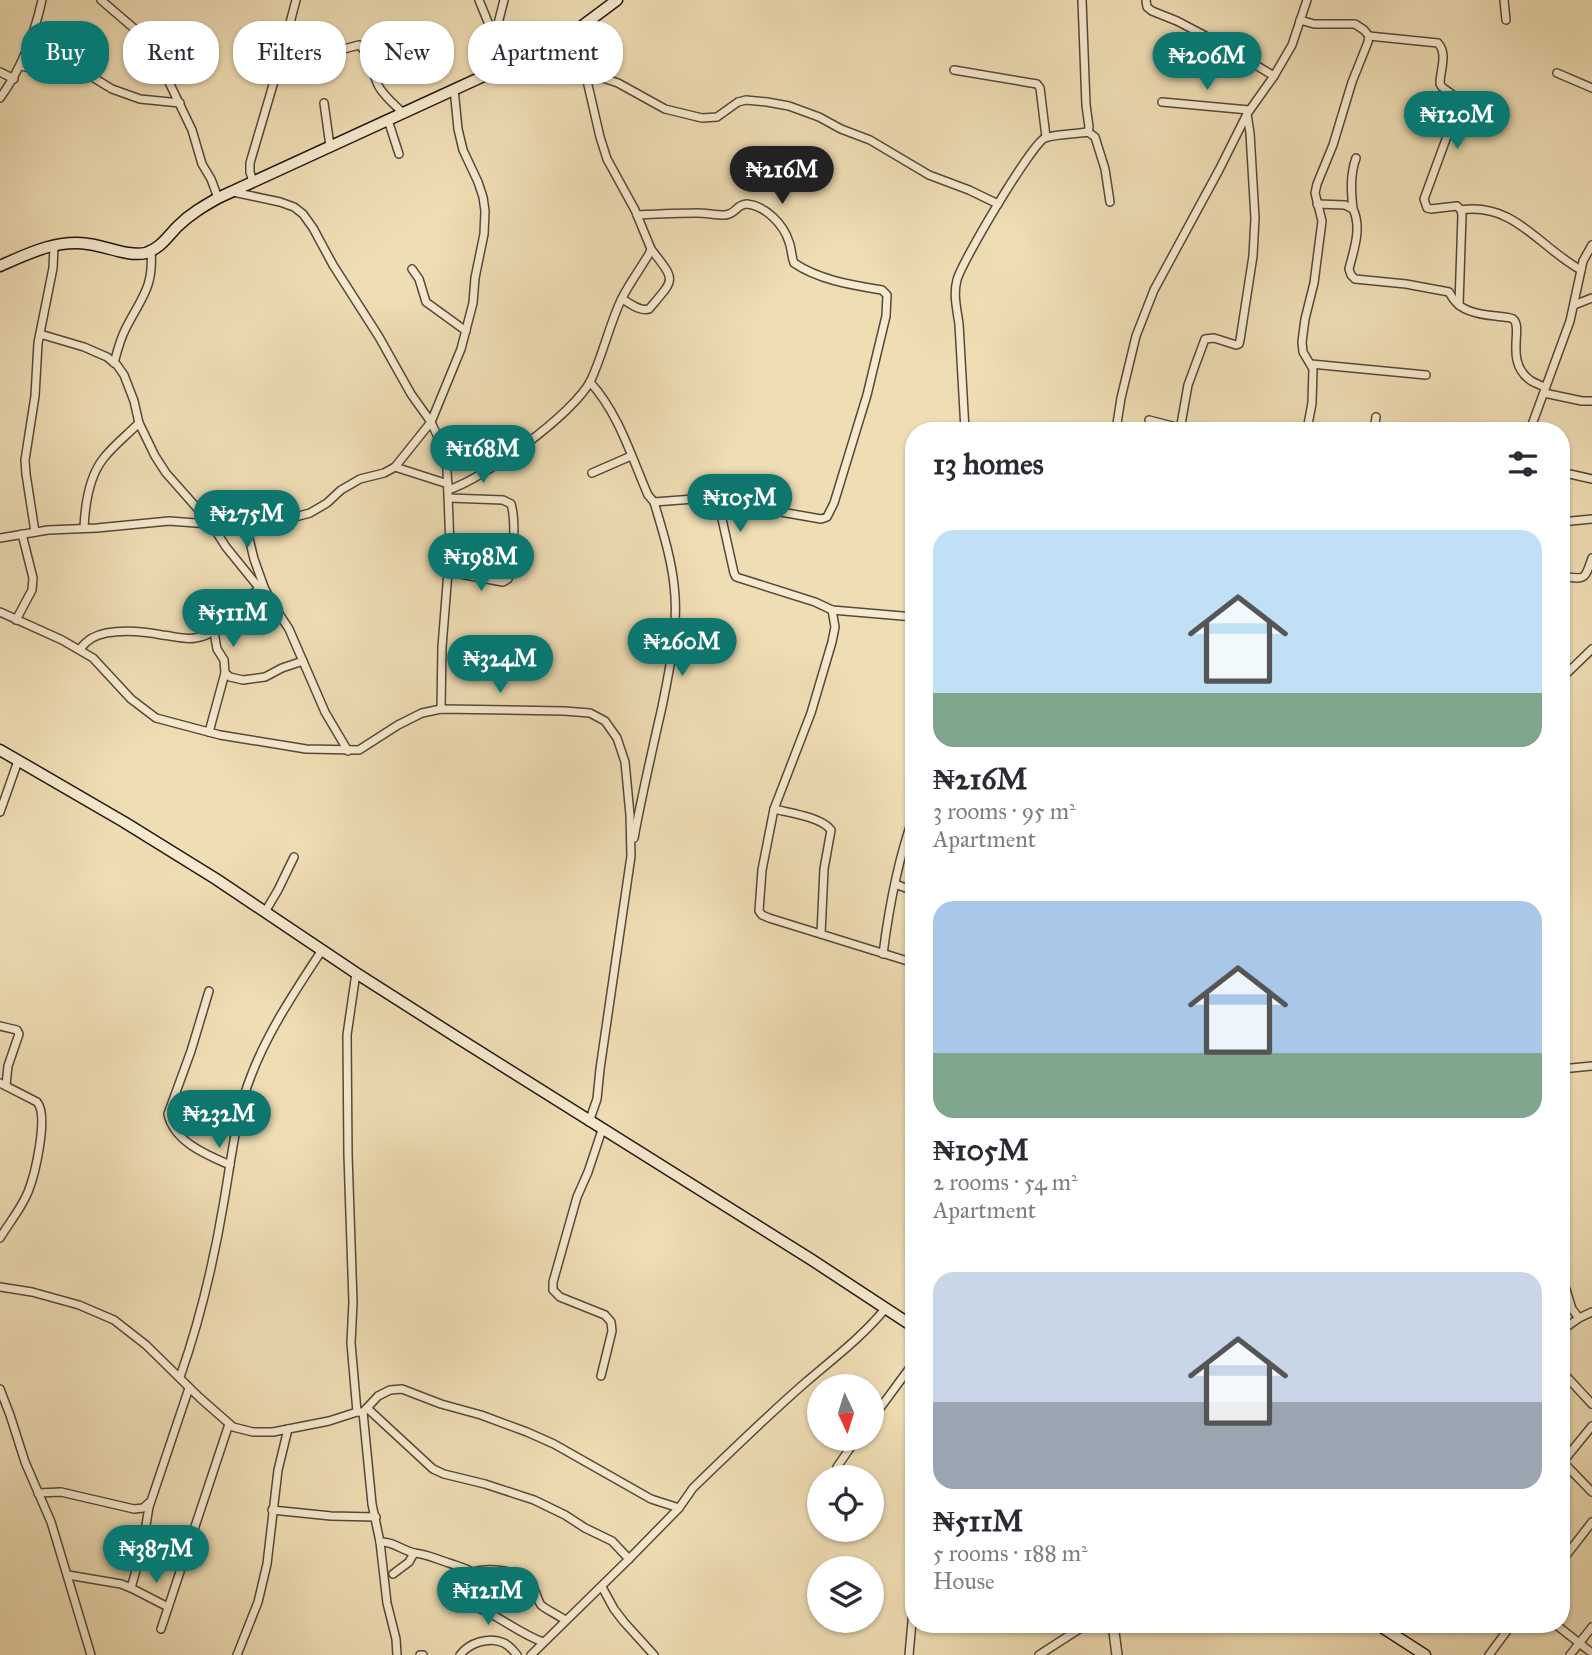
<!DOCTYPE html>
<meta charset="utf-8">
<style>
body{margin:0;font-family:"IM FELL Great Primer",serif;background:#f7f7f7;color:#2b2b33;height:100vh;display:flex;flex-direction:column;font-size:26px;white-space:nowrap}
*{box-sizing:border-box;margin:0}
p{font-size:23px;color:#7c7c81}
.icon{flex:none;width:38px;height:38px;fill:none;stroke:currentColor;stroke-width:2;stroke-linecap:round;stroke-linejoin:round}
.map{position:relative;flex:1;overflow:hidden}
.panel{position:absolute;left:905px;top:422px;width:665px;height:1211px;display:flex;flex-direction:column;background:#fff;border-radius:28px;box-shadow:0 2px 5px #0004}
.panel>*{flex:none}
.top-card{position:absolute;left:21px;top:21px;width:665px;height:63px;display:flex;gap:14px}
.needle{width:46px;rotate:176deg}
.controls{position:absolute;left:807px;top:1374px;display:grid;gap:14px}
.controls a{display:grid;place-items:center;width:77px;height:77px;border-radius:50%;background:#fff;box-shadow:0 2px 5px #0004;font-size:35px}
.price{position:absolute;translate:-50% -60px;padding:0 16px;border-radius:24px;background:#0f766e;color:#fff;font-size:23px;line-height:46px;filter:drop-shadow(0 2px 4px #0008)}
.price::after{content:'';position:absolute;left:50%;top:42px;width:21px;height:16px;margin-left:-10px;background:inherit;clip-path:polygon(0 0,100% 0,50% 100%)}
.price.on{background:#222;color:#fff}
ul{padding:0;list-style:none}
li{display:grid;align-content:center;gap:14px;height:371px;padding:0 28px}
li span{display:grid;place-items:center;height:217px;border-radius:21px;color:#555}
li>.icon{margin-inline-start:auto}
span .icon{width:126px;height:126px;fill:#fffc;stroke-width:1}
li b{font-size:30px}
h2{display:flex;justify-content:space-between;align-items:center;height:84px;padding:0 28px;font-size:30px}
.pill{padding:0 24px;border-radius:28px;background:#fff;box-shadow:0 2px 5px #0004;font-size:24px;line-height:63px}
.pill.on{background:#0f766e;color:#fff}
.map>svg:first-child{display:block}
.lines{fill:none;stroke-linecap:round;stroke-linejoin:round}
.minor-casing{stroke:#56483a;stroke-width:10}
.tertiary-casing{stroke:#56483a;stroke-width:12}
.secondary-casing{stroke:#231611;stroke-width:13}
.minor{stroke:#f5e9ce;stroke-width:7}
.tertiary{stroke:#f5e9ce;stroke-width:9}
.secondary{stroke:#f5e9ce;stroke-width:10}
</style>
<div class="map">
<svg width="1592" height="1655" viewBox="0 0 1592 1655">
<rect width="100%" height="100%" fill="#efddb4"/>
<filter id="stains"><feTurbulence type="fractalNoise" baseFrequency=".00286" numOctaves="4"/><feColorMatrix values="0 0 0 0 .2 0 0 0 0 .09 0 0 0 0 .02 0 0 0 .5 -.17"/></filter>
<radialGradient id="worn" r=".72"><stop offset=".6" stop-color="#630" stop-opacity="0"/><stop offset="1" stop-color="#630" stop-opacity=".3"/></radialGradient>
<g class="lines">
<defs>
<g id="minor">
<polyline points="101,0 144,37 153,49 192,130 202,164 211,179 218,198"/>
<polyline points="479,0 494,37"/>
<polyline points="1082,0 1086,105 1089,127 1088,132"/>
<polyline points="1146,0 1147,7 1152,11 1177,21 1219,43 1274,76"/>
<polyline points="1504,0 1506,20"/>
<polyline points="1300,20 1314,24 1355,24 1364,30 1369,36 1368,42 1352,82 1333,145 1317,184 1315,193 1322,221 1314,283 1305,319 1302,342 1303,352 1313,369 1312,403 1307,430"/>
<path d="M1369,36L1438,43C1448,54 1440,70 1440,84L1442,87L1453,95L1456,102L1449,131L1424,199L1427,208L1431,209L1457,206L1461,210L1462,215L1459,305"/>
<path d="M280,61L325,54L359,45C370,54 372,74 379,87C385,97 395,105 403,113"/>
<polyline points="21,66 51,73 78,73 89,75 112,89 140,99 180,103"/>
<polyline points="954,70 1037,84 1040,88 1046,137"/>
<polyline points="0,72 14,79"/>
<polyline points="493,72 491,51 504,0"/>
<polyline points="585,72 618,83 665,109 702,118 717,117 738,102 746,100 767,102 789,106 819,117 841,129 870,140 929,175 969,190 998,204"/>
<polyline points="1557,73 1592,88"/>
<path d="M0,98C22,68 34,36 42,0"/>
<polyline points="1162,102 1249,110"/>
<polyline points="324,103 330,146"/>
<polyline points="388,120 399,154"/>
<polyline points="253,182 250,172 250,163 280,61 296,0"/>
<polyline points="233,192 280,202 294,207 303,214 313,228 333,265 379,337 411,394 431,422 441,444 447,469 450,547 442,647 441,709"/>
<path d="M1317,204L1345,205L1353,209C1362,228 1354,249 1349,269L1351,275L1355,279L1406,284L1449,292C1451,295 1452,298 1455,301C1463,312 1484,315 1496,316C1501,317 1509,317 1513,319C1524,327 1504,361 1530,380C1534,383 1540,385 1545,387"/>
<path d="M1353,209C1351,191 1350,175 1356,158"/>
<path d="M1461,210C1514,202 1539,247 1581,270"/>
<polyline points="412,269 419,279 426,302 466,331"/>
<path d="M622,299C630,303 640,312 649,309C676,277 676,282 651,249"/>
<polyline points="1574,305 1592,298"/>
<polyline points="40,334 84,347 107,357 117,365 124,375 134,401 139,423 155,456 166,473 212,525 226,547 260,589"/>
<path d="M114,363C117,352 120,340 125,330C140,299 154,289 151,251"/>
<polyline points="1311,364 1426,375"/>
<path d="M590,382C619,414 631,456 648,495L654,502L694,499L738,502L757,505L781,512L821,519L827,517L834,503L867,395L886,316L887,295L882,290C852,285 819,280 794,263C791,256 792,249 789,242C784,225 766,206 747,204C736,204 736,215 724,215C715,215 706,213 697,213C677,213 657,214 637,215"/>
<polyline points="1544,393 1582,401 1592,401"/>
<polyline points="1149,420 1188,430"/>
<path d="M965,430L959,324C957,310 953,294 957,280C961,263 1032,143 1045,138C1054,134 1076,134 1088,132L1095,137L1105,169L1110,202"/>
<polyline points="1116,430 1121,398 1136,336 1154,290 1219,170 1247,114 1274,76 1292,45 1307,0"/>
<polyline points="1180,430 1188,385 1205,339 1214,338 1236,345 1239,344 1240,340 1253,256 1255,218 1250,133 1247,114"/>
<polyline points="1374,430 1376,417"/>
<polyline points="1530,430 1570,321 1583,261 1592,245"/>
<polyline points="395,467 448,484"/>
<polyline points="1561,472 1592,479"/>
<polyline points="592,473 631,456"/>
<path d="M448,490C484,479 575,413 591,380C603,354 609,326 621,300C629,284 640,269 649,254L651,249L635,210L607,159L600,137L585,72L557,41"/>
<polyline points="718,501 734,573 736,577 815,602 832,610 835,627 832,642 811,713 774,809 762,870 759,911 762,915 769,918 914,963"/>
<polyline points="245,522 254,559 264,587 272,603 289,629 325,712 348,751"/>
<polyline points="1561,522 1592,519"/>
<path d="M84,528C85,505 89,477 103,459C113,446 127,435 139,423"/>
<polyline points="35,532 26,474 25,460 35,396 38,343 53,268 54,246"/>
<polyline points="0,538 48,530 97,528 169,521 223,525 299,516 310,513 327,503 341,490 360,479 384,473 395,467 431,422 461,349 473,303 475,278 484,234 485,211 483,197 478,182 463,150 458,129 454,89"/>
<path d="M449,572L503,582L508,579C514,563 516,520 511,504L503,500L449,498"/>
<path d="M1561,576C1585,579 1584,582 1592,558"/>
<polyline points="832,610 914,617"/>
<polyline points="0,612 62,640 93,658 131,699 156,718 220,735 306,749 359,750 398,725 422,713 441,709 564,711 590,713 605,721 617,738 625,762 630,815 631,856 600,1069 597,1099 589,1122"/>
<polyline points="16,620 32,590 33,578 22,534"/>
<polyline points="214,632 217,649 224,660 225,673 230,677 243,680 265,677 282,668 303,661"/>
<path d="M80,649C83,645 87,641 92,638C110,628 143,631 162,635C173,636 184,640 195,638C215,635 216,626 229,614C239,603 250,594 263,587"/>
<polyline points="1561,679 1592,649"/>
<polyline points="209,732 225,673"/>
<path d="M774,809C790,813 821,817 831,830L824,869L821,934"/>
<polyline points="0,812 18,761"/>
<path d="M634,838C642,794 652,751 662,707C670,667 679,626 674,585C671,557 662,529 654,502"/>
<polyline points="895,884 914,891"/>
<polyline points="265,912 278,890 294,857"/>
<path d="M883,954C889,907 898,859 914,815"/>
<polyline points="356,973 347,1035 348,1155 353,1302 351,1343 357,1412"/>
<path d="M209,991L191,1051L168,1114C174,1142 207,1155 230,1165"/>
<polyline points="0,1026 17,1030 19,1034 8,1066 6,1085"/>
<polyline points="1561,1069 1592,1066"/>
<path d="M0,1083L37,1102C49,1115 35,1175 28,1192C21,1209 9,1223 0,1238"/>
<polyline points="1561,1280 1564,1283 1572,1309 1579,1318"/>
<polyline points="0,1287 32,1292 79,1305 114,1320 146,1345 200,1398 233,1427 253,1432 273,1432 329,1421 357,1412 363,1412 367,1408 433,1469 444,1474 485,1484 534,1500 565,1515 585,1528 612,1541 629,1559"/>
<polyline points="1561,1331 1579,1318 1592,1312"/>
<polyline points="1561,1368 1566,1376 1592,1404"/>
<polyline points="601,1376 612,1331 611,1322 605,1315 560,1297 553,1290 553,1282 577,1197 588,1172 602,1130"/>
<path d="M180,1377C200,1320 214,1261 224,1201C231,1161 236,1113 251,1076C268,1031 296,990 322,950"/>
<polyline points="0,1389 10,1415 25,1462 51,1522 91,1655"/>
<polyline points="367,1408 378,1396 390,1390 402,1389 441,1404 481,1415 527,1432 554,1444 651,1499 679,1508"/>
<polyline points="363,1412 372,1504 380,1542 387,1603 396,1639 397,1655"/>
<polyline points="872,1419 914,1362"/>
<polyline points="1561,1460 1592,1492"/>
<polyline points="1561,1464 1592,1426"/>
<polyline points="837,1467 857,1438"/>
<polyline points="38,1493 61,1492 134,1509 143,1508 150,1502"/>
<polyline points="272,1510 331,1516 376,1517"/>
<path d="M380,1542C392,1541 402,1550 414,1553"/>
<polyline points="1561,1562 1592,1522"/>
<path d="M393,1574L409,1562L414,1553C427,1554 436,1559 449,1563C457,1566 464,1567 472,1572C489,1567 519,1570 531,1584C536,1590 537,1599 541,1605C545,1609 560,1616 565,1620"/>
<polyline points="68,1575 121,1584 131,1588 142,1549 149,1507 189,1388"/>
<polyline points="602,1587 614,1609 624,1622 654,1655"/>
<polyline points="131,1588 168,1607"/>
<path d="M462,1603C492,1609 515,1632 543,1642"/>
<polyline points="1555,1624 1592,1653"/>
<polyline points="161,1629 229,1424"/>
<polyline points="237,1655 258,1602 267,1564 278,1470 288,1429"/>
<polyline points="420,1655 423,1655"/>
<path d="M460,1655C469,1643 489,1636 504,1643C510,1646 513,1650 517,1655"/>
<path d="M531,1655L629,1559L679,1508L693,1488C730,1452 767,1416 806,1382C834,1358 862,1337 885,1309"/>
<polyline points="909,1655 914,1599"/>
<polyline points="1039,1655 1087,1624"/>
<polyline points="1489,1655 1512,1624"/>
<polyline points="1570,1655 1592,1627"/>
</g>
<polyline id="tertiary" points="1113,1624 1117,1655"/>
<g id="secondary">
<path d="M0,266C27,254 57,239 88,244C106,246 128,257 146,253C161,248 168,236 178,226C190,214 204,206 218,198L536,52L574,32L617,0"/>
<polyline points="0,750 124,822 216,879 356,973 458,1038 812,1260 914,1327"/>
<polyline points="1377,1624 1425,1655"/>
</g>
</defs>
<!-- minor casing -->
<use href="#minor" class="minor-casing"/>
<!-- tertiary casing -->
<use href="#tertiary" class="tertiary-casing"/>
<!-- secondary casing -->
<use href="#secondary" class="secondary-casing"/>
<!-- minor -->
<use href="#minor" class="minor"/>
<!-- tertiary -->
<use href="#tertiary" class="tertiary"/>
<!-- secondary -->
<use href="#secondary" class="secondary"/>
</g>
<rect width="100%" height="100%" filter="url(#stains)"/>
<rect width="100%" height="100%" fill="url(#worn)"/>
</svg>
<div class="controls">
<a><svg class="needle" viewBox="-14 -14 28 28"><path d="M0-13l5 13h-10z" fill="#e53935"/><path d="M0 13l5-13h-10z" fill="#7c7c81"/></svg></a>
<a><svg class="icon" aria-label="locate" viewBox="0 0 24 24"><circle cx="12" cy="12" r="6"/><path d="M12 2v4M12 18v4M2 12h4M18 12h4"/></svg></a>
<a><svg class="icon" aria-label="layers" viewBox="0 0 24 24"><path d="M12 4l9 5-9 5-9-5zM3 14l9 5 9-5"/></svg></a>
</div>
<b class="price" style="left:1207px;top:92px">₦206M</b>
<b class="price" style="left:1457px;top:151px">₦120M</b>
<b class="price on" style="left:782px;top:206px">₦216M</b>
<b class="price" style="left:483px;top:485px">₦168M</b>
<b class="price" style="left:740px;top:534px">₦105M</b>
<b class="price" style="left:247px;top:550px">₦275M</b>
<b class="price" style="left:481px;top:593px">₦198M</b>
<b class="price" style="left:233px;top:649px">₦511M</b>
<b class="price" style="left:682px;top:678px">₦260M</b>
<b class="price" style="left:500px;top:695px">₦324M</b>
<b class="price" style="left:219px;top:1150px">₦232M</b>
<b class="price" style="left:156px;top:1585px">₦387M</b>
<b class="price" style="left:488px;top:1627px">₦121M</b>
<div class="top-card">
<a class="pill on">Buy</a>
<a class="pill">Rent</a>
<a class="pill">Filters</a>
<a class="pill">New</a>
<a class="pill">Apartment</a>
</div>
<section class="panel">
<h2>13 homes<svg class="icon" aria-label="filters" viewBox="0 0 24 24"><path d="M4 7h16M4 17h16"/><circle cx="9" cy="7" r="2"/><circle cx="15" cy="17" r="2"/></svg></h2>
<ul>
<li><span style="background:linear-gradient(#bfe0f5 75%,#7fa58c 0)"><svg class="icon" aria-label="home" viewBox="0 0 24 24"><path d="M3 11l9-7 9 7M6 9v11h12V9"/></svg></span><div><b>₦216M</b><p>3 rooms · 95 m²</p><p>Apartment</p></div></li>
<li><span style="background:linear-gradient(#a9c7e8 70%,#7fa58c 0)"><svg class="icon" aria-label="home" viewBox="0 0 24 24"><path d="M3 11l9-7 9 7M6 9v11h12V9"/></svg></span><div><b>₦105M</b><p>2 rooms · 54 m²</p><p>Apartment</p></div></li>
<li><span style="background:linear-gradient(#c9d6e8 60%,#9aa5b1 0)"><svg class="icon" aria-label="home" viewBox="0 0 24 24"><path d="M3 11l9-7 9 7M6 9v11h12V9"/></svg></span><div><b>₦511M</b><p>5 rooms · 188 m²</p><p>House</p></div></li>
</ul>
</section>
</div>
